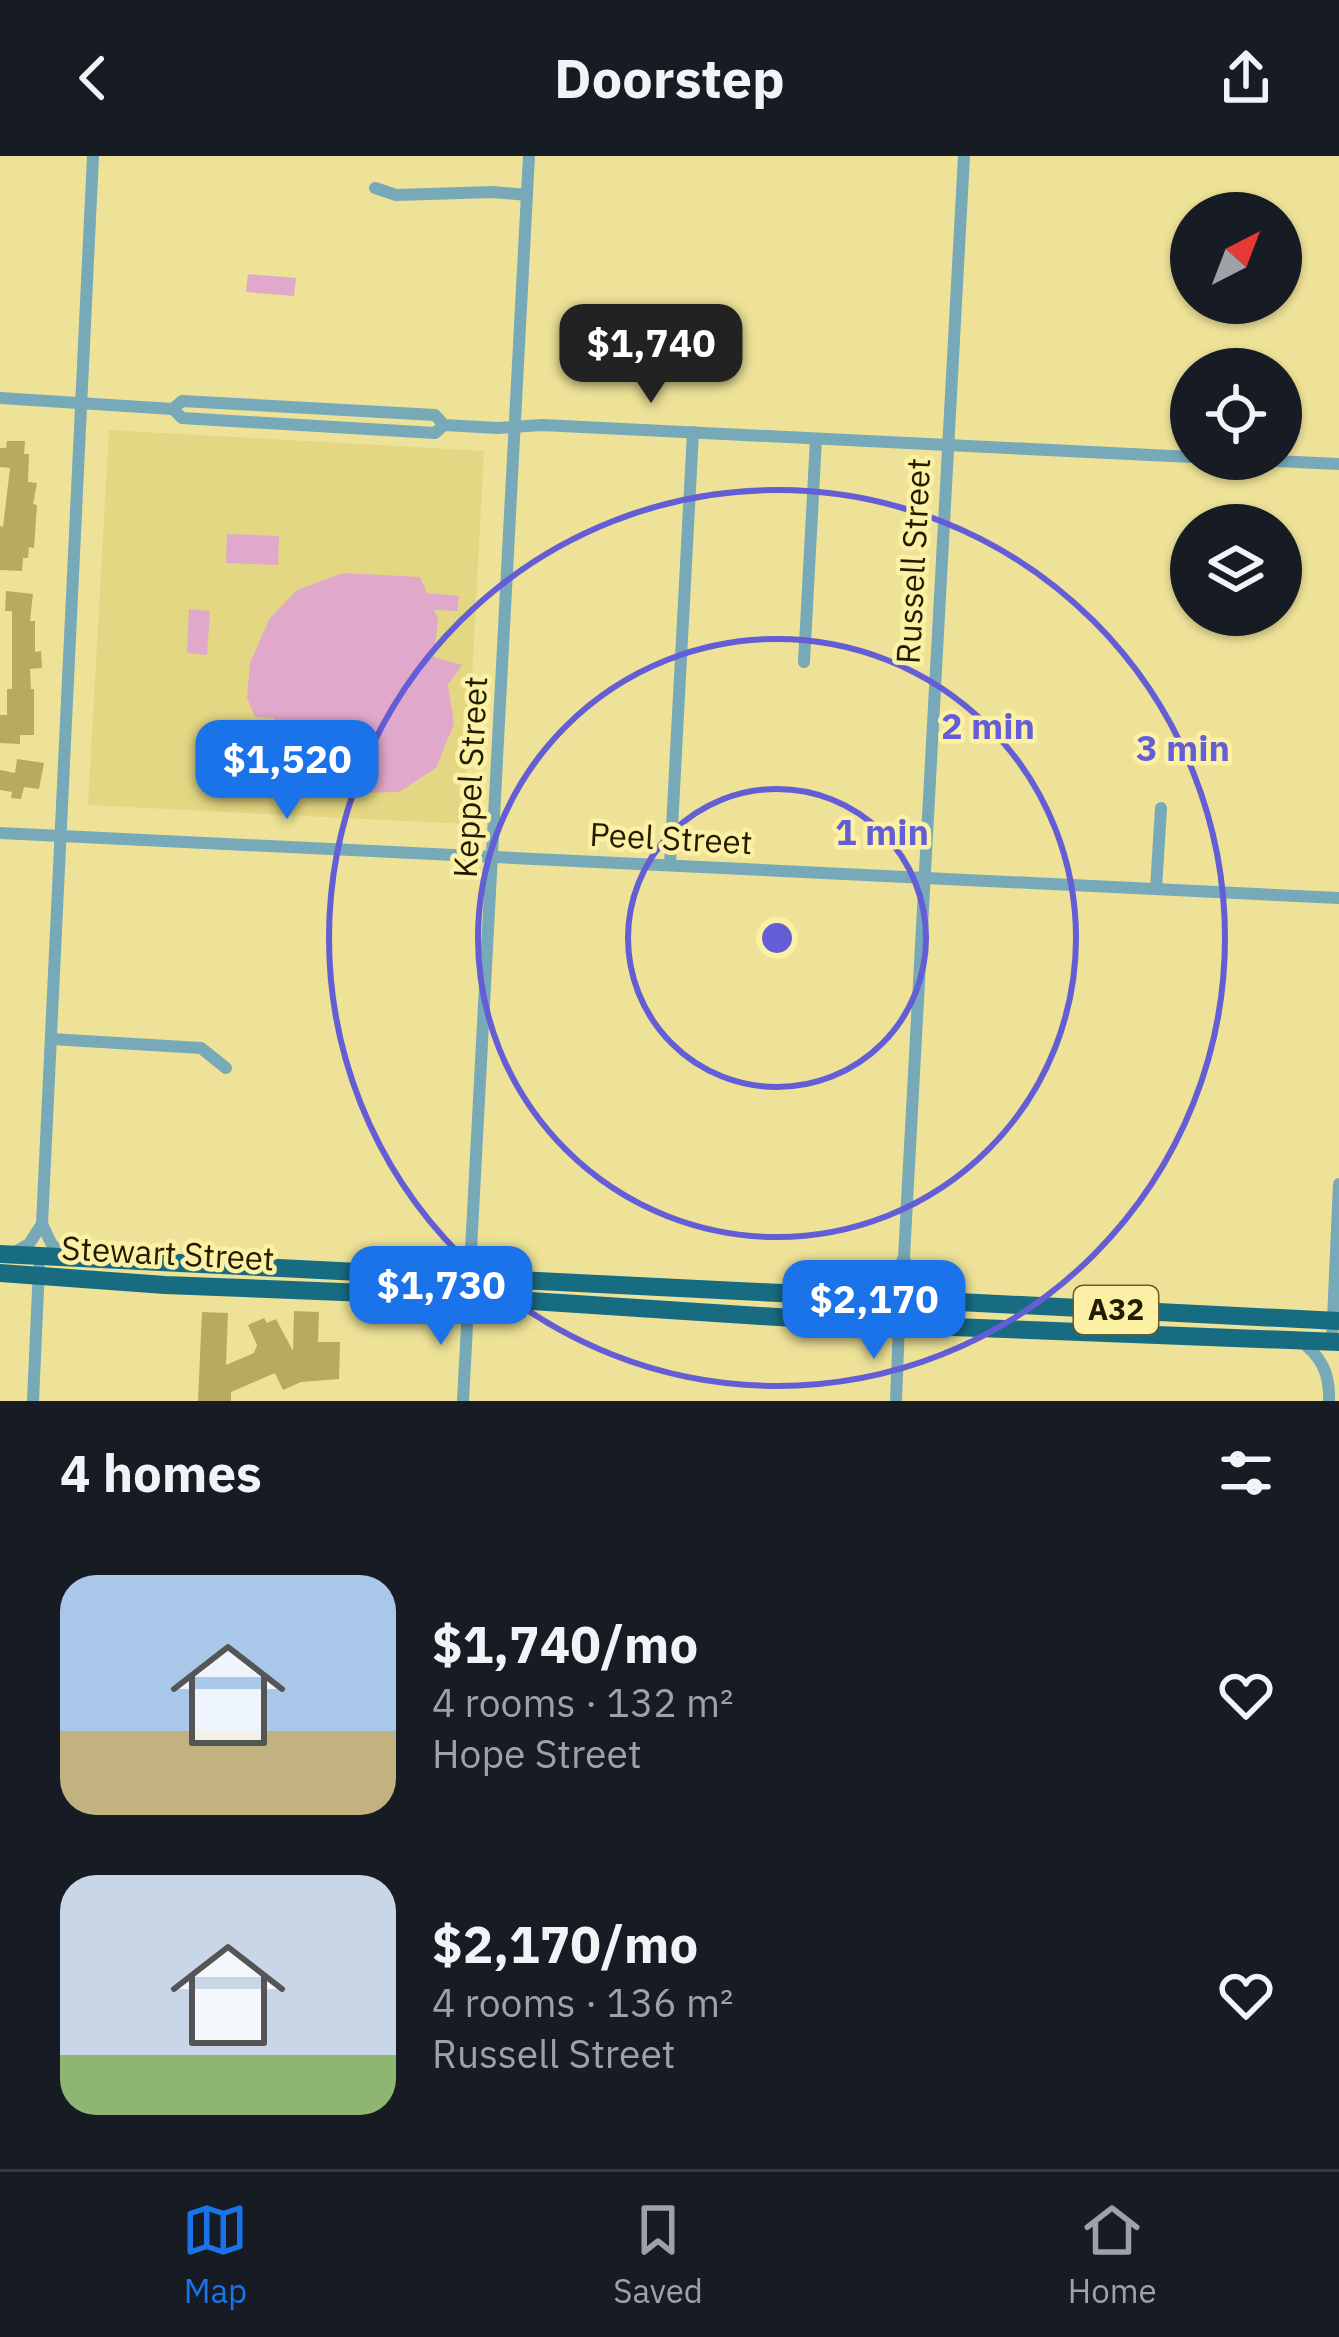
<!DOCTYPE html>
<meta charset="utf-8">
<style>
body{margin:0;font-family:"IBM Plex Sans",sans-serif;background:#20242c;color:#f1f3f6;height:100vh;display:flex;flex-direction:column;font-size:45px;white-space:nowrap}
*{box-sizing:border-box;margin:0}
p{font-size:39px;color:#9ea1a6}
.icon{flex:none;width:66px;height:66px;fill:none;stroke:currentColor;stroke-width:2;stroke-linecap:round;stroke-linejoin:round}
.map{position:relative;height:1245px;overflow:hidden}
.side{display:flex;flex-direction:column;background:#171b24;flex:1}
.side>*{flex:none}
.needle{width:78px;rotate:42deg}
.controls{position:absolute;left:1170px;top:36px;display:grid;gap:24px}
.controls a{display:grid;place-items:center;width:132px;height:132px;border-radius:50%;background:#171b24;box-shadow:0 3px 9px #0004;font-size:60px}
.price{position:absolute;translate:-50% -102px;padding:0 27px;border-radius:24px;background:#1a73e8;color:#fff;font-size:39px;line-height:78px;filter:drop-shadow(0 3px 6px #0008)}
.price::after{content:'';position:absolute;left:50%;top:72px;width:36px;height:27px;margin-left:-18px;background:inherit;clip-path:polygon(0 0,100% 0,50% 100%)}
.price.on{background:#222;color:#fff}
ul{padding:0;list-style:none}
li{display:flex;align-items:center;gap:36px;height:300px;padding:0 60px}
li span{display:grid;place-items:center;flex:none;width:336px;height:240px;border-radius:36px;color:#555}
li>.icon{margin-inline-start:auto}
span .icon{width:144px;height:144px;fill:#fffc;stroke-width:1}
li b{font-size:51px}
h2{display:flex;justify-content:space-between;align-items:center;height:144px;padding:0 60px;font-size:51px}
header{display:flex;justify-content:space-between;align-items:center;height:156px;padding:0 60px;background:#171b24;font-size:54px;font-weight:800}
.tab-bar{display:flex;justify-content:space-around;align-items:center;height:168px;border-top:3px solid #363941;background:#171b24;font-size:33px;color:#9ea1a6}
.tab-bar a{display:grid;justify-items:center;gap:6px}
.tab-bar .on{color:#1a73e8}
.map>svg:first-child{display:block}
.built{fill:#e3d783}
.green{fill:#e0a9cb}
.building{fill:#b6ab61}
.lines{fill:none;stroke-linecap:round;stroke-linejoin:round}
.minor{stroke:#77a9b9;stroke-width:12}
.trunk{stroke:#186c82;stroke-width:18}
.ring{fill:none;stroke:#635dd6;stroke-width:6}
.labels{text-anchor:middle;stroke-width:9;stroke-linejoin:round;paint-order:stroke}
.shield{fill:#fbf0a4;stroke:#635c31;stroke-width:3}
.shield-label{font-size:30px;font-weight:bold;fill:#221d00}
.street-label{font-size:33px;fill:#221d00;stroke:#fbf0a4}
.centre{fill:#635dd6;stroke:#fbf0a4;stroke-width:6}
.ring-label{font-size:36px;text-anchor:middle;font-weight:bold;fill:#635dd6;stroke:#fbf0a4;stroke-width:9;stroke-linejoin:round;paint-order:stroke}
</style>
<header><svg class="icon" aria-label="back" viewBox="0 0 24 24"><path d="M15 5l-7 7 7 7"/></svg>Doorstep<svg class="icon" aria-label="share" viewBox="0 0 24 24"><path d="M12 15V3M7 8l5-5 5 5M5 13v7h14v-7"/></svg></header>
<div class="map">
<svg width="1339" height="1245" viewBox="0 0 1339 1245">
<rect width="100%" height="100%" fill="#ede297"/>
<!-- built -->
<polygon class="built" points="109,274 484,295 464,668 88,649"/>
<!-- green -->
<g class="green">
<polygon points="248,118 296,122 294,140 246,136"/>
<polygon points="227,378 279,380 278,409 226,407"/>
<polygon points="343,417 420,421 427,437 459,440 457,455 434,454 438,462 434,501 462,509 448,529 454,568 436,612 399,636 296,638 272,600 289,589 274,562 255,561 247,542 250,507 270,462 297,434"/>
<polygon points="189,453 210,455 207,499 187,497"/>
</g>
<!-- building -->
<g class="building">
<polygon points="7,285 25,285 24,298 29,298 28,326 37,327 33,348 37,349 34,392 29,391 28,402 23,402 22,415 0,414 0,370 3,371 10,312 0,311 0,292 6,292"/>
<polygon points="6,435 33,438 30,465 35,465 35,496 41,495 42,512 30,513 31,533 34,533 34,579 20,579 20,588 0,587 0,559 7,559 7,533 12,533 12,455 5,455"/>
<polygon points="17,603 44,607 39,633 24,631 21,643 11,642 12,636 0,634 0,614 15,617"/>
<polygon points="294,1155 319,1156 318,1186 340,1186 339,1223 301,1226 283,1234 275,1217 231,1236 231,1245 198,1245 202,1156 228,1157 226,1209 254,1197 257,1189 248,1169 264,1162 267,1167 276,1163 293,1195"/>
</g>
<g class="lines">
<!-- minor -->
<g class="minor">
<polyline points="375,32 396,39 493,36 527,39"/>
<polyline points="0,242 173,253 182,245 435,259 444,269 498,272 542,269 1191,301"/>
<polyline points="173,253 182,262 435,277 444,269"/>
<polyline points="1231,303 1339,308"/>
<polyline points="804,506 816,283"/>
<polyline points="0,677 1339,742"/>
<polyline points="670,709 693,276"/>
<polyline points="1156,733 1161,652"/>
<polyline points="51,883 201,892 226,912"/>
<polyline points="12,1098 29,1088 42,1068"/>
<polyline points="65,1099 52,1089 42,1068 93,0"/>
<polyline points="904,1102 914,1131 927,1145"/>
<polyline points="878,1140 890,1131 904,1101 964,0"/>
<path d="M1300,1185C1322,1200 1330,1219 1329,1245"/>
<polyline points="1332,1186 1339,1028"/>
<polyline points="33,1245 39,1112"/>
<polyline points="463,1245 529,0"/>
<polyline points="896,1245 900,1143"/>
</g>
<!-- trunk -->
<g class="trunk">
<polyline points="0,1098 1339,1165"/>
<polyline points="0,1117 165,1129 468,1141 900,1169 1339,1186"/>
</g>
</g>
<!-- distance rings -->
<g class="ring">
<circle cx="777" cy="782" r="149"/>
<circle cx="777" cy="782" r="299"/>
<circle cx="777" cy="782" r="448"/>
</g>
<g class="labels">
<!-- shield labels -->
<rect class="shield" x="1074" y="1130" width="84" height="48" rx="9"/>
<g class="shield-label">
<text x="1116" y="1164">A32</text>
</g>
<!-- street labels -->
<g class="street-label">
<text transform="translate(913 405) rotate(-87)" y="12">Russell Street</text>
<text transform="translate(470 621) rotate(-87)" y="12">Keppel Street</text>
<text transform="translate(671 682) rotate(3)" y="12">Peel Street</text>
<text transform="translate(168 1097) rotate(3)" y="12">Stewart Street</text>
</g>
</g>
<circle cx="777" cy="782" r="18" class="centre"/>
<g class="ring-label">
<text x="988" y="583">2 min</text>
<text x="1183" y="605">3 min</text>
<text x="882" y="689">1 min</text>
</g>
</svg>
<div class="controls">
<a><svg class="needle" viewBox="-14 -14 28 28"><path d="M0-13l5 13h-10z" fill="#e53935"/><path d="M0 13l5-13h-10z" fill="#9ea1a6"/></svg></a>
<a><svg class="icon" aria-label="locate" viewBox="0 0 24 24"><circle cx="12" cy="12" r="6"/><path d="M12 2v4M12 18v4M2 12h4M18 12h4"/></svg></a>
<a><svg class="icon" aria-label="layers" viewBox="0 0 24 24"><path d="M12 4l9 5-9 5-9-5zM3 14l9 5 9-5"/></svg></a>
</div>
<b class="price on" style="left:651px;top:250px">$1,740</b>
<b class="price" style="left:287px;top:666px">$1,520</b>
<b class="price" style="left:441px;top:1192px">$1,730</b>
<b class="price" style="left:874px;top:1206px">$2,170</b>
</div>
<section class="side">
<h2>4 homes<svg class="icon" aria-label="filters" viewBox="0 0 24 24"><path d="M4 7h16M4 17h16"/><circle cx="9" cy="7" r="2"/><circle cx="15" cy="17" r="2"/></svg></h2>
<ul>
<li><span style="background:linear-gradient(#a9c7e8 65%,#c2b280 0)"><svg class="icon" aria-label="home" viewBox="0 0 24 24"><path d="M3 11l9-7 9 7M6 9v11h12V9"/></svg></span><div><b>$1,740/mo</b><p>4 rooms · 132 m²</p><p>Hope Street</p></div><svg class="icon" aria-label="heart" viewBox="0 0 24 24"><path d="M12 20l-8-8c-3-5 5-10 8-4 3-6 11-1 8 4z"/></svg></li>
<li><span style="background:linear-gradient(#c9d6e8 75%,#8fb573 0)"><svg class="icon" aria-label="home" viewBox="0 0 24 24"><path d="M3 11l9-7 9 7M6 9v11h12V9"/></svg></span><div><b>$2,170/mo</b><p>4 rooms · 136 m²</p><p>Russell Street</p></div><svg class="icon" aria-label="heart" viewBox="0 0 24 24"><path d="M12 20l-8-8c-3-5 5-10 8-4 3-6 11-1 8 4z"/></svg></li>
</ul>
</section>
<nav class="tab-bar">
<a class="on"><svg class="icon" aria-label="map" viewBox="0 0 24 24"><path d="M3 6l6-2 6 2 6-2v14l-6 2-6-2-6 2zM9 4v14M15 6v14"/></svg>Map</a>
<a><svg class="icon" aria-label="saved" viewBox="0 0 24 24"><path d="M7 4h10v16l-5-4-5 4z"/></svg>Saved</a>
<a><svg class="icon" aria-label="home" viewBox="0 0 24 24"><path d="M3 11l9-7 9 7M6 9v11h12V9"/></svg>Home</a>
</nav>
